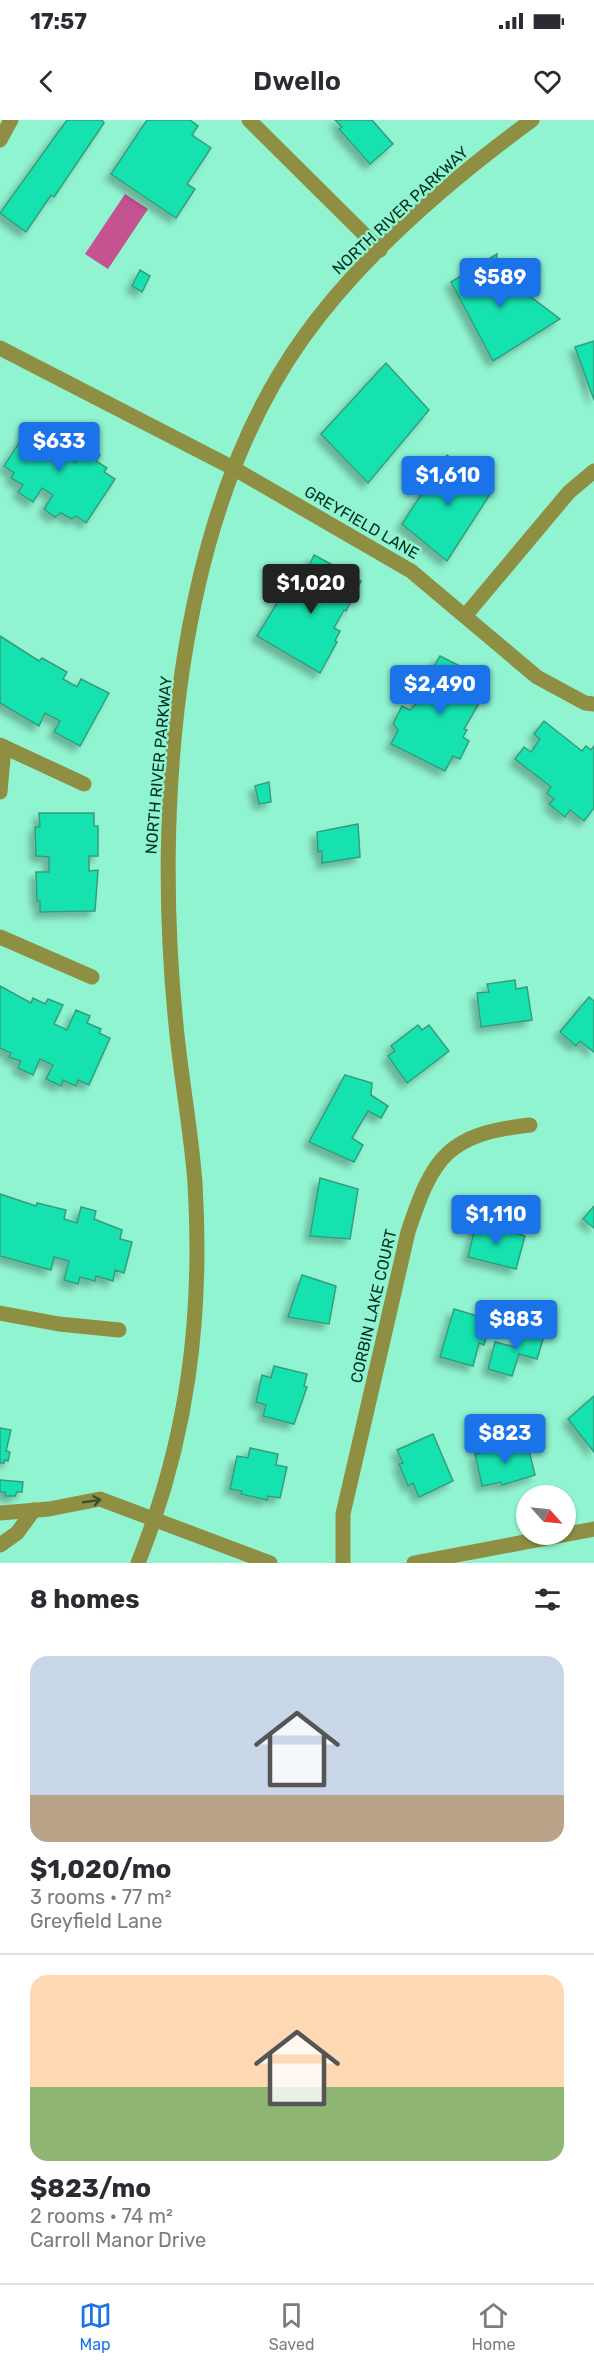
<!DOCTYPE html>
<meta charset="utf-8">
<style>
body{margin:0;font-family:Rubik,sans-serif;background:#f2f2f3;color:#2b2b33;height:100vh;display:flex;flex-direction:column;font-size:22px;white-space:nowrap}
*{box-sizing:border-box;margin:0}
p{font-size:20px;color:#7c7c81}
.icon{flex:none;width:33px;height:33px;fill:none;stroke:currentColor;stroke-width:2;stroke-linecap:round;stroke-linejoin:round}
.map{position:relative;height:1443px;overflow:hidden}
.details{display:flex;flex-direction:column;background:#fff;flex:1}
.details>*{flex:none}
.needle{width:39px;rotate:117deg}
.buttons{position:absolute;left:516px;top:1365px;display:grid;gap:12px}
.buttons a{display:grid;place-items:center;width:60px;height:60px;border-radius:50%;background:#fff;box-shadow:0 2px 4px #0004;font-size:30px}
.price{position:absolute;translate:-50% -51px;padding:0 14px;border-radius:6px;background:#1a73e8;color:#fff;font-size:20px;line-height:39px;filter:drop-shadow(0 2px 3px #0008)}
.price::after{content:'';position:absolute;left:50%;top:36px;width:18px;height:14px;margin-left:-9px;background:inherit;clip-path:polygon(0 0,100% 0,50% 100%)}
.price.selected{background:#222;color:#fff}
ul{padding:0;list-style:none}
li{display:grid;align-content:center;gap:12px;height:318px;padding:0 30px}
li+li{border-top:2px solid #e1e1e2}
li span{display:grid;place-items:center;height:186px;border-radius:18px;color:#555}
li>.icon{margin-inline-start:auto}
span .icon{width:108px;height:108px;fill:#fffc;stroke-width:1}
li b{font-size:26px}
h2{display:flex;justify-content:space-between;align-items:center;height:72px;padding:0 30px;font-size:26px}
.status{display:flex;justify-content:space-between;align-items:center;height:42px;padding:0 30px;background:#fff;direction:ltr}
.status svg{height:16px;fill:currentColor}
header{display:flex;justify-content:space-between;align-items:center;height:78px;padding:0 30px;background:#fff;font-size:27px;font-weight:600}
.menu{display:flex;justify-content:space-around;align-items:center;height:84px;border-top:2px solid #e1e1e2;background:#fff;font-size:16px;color:#7c7c81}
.menu a{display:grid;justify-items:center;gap:3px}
.menu .selected{color:#1a73e8}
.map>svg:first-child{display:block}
.water{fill:#c55391}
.building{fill:#18e2b0;stroke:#359d7d;stroke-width:1.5;filter:url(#shadow)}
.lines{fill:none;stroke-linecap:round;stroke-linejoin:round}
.minor{stroke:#8f8f43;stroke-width:15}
.oneway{stroke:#33512e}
.labels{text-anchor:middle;stroke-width:5;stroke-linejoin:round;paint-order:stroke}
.street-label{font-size:16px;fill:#023023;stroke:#91f4d0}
</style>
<div class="status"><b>17:57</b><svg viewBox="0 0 49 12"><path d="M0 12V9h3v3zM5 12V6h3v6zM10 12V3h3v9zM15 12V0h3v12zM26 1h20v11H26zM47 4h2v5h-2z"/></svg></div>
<header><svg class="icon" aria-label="back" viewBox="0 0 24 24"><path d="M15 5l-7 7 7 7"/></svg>Dwello<svg class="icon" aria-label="heart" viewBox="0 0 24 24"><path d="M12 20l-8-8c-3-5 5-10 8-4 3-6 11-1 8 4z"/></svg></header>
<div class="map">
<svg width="594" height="1443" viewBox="0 0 594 1443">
<defs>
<filter id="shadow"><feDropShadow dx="-5.5" dy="5.5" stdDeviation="3" flood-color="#0004"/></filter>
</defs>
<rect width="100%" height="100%" fill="#91f4d0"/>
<!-- water -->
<polygon class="water" points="125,74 148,89 108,149 85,134"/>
<!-- building -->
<g class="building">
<polygon points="67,0 102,0 104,3 54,77 51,75 26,112 0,93"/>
<polygon points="147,0 190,0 198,6 192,15 211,28 187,64 195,69 176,98 111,54"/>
<polygon points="335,0 372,0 393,24 370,44 339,9 342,7"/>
<polygon points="497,134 495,150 560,199 493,241 451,162"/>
<polygon points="140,150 150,156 142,172 132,166"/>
<polygon points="594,221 594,280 575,227"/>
<polygon points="386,243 429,290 368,363 321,314"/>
<polygon points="32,303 41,309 46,306 58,314 62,309 73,316 62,334 75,343 86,326 100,335 96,341 107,348 104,352 115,359 86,403 76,396 72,399 61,393 55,397 44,389 53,375 42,368 33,382 18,372 23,365 11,358 14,353 4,346"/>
<polygon points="447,335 494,368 447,441 402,404"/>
<polygon points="314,435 331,444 327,450 340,457 343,451 361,461 346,491 344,490 334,508 340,511 335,521 337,522 320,553 257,516 280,478 287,482 303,450 306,452"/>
<polygon points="0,516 39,541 42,538 67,552 63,559 77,567 81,559 109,573 80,626 54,612 60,601 45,593 39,606 0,583"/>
<polygon points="440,536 458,545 454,551 467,558 471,551 488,560 480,576 482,578 464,609 467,610 463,617 469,621 460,639 453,636 445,651 391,624 398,610 393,604 402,586 410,590 416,584 425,566 423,565"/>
<polygon points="544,601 582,631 586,626 591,630 594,626 594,688 584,701 570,690 565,697 549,684 554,679 547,673 551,667 515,639 524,627 531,632 540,619 534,614"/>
<polygon points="269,662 271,682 259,684 255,666"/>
<polygon points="39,693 94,693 94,706 98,706 98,736 89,736 89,751 98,750 95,791 40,792 40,781 37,781 36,752 49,752 49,737 36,736 35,707 40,707"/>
<polygon points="358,704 360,737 322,743 322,731 318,732 317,712"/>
<polygon points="515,860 516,869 527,867 532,900 481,907 477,873 489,872 487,864"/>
<polygon points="0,866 31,883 33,878 45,884 48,879 63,885 54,904 67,910 76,890 90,896 87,903 101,909 99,913 110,918 89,965 78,960 76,966 63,960 61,966 46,959 53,945 40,939 33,955 18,948 21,941 9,937 11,933 0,928"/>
<polygon points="589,877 594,881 594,932 580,921 576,926 560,912"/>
<polygon points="418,905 422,910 429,905 449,931 407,963 388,936 395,931 391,926"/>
<polygon points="345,955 372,963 371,975 388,986 381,998 368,991 352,1018 363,1025 354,1042 309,1022"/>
<polygon points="320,1058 358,1069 350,1119 310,1116"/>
<polygon points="0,1074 36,1086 37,1083 66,1090 64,1099 77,1103 81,1087 96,1091 94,1099 122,1110 120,1119 132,1122 124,1153 115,1150 113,1161 96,1156 95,1161 80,1157 78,1164 64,1160 69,1141 54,1137 51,1150 0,1136"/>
<polygon points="594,1086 594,1108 583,1099"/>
<polygon points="476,1103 488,1106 489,1104 525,1116 516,1149 468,1137"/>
<polygon points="302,1155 336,1166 329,1204 288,1197"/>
<polygon points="454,1189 491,1200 484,1225 479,1223 473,1246 440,1237"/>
<polygon points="522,1206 545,1213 537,1239 519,1234 512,1256 488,1249 495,1222 515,1227"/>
<polygon points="274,1246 307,1254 304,1266 307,1267 294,1304 263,1296 266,1285 256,1282 262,1255 271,1258"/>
<polygon points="594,1276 594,1332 568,1299"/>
<polygon points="518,1299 522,1319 481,1327 477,1307"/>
<polygon points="0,1308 11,1310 6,1331 10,1332 8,1341 4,1340 4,1343 0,1343"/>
<polygon points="433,1314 453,1361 419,1377 413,1363 408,1366 399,1344 403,1343 397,1330"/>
<polygon points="527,1322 535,1355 502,1365 501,1362 482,1366 475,1334"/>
<polygon points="250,1328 278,1334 276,1345 287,1347 280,1378 268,1376 267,1380 241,1374 242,1371 230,1369 237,1336 248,1338"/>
<polygon points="0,1360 23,1362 22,1372 17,1372 15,1376 5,1376 5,1372 0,1372"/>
</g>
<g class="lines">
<!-- minor -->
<g class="minor">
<polyline points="249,0 380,130"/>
<polyline points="0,20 11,0"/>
<polyline points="0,228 233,348 411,451 537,557 585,583 594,584"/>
<polyline points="465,496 569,372 594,351"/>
<polyline points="0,625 84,664"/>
<polyline points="0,672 4,627"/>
<polyline points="0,817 92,857"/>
<polyline points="0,1193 59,1204 119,1210"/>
<polyline points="0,1393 49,1389 100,1379 270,1443"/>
<polyline points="0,1425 17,1413 34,1390"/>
<path d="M138,1443C188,1318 203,1197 195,1063C191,1010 181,958 176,905C154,689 173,400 303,218C362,135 450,60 532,0"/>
<path d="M343,1443V1394L408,1112C433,1036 448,1014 530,1005"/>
<polyline points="414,1443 594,1409"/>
</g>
</g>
<!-- one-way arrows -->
<defs><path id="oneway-shaft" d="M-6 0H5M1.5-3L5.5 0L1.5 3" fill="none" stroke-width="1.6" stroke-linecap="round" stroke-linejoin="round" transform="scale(1.5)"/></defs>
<use class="oneway" href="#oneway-shaft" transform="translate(92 1381) rotate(-9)"/>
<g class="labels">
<!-- street labels -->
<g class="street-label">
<text transform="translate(400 90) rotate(-43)" y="6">NORTH RIVER PARKWAY</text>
<text transform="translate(362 402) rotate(30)" y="6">GREYFIELD LANE</text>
<text transform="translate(158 645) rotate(-85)" y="6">NORTH RIVER PARKWAY</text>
<text transform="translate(373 1186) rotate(-77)" y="6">CORBIN LAKE COURT</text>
</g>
</g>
</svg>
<div class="buttons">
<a><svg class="needle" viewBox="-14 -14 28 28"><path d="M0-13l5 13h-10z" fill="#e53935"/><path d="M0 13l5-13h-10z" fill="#7c7c81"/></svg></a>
</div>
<b class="price" style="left:500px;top:189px">$589</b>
<b class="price" style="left:59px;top:353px">$633</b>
<b class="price" style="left:448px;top:387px">$1,610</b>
<b class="price selected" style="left:311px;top:495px">$1,020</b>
<b class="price" style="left:440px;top:596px">$2,490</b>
<b class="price" style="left:496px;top:1126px">$1,110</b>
<b class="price" style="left:516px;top:1231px">$883</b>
<b class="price" style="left:505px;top:1345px">$823</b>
</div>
<section class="details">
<h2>8 homes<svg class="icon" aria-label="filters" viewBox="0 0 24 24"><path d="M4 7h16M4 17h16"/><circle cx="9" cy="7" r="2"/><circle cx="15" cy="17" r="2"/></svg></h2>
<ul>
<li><span style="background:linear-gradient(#c9d6e8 75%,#b9a48a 0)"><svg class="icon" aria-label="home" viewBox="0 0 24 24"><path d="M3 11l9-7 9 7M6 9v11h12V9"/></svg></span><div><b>$1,020/mo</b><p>3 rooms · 77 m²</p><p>Greyfield Lane</p></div></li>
<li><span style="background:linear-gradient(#ffd9b3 60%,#8fb573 0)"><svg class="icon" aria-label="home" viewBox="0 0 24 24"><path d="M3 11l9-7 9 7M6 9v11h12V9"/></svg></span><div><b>$823/mo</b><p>2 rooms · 74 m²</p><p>Carroll Manor Drive</p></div></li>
</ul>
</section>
<nav class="menu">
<a class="selected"><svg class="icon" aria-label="map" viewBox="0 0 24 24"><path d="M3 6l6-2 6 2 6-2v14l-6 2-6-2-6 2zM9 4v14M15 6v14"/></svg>Map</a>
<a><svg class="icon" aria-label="saved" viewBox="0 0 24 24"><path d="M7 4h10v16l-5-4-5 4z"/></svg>Saved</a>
<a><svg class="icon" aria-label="home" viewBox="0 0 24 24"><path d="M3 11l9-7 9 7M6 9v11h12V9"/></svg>Home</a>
</nav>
